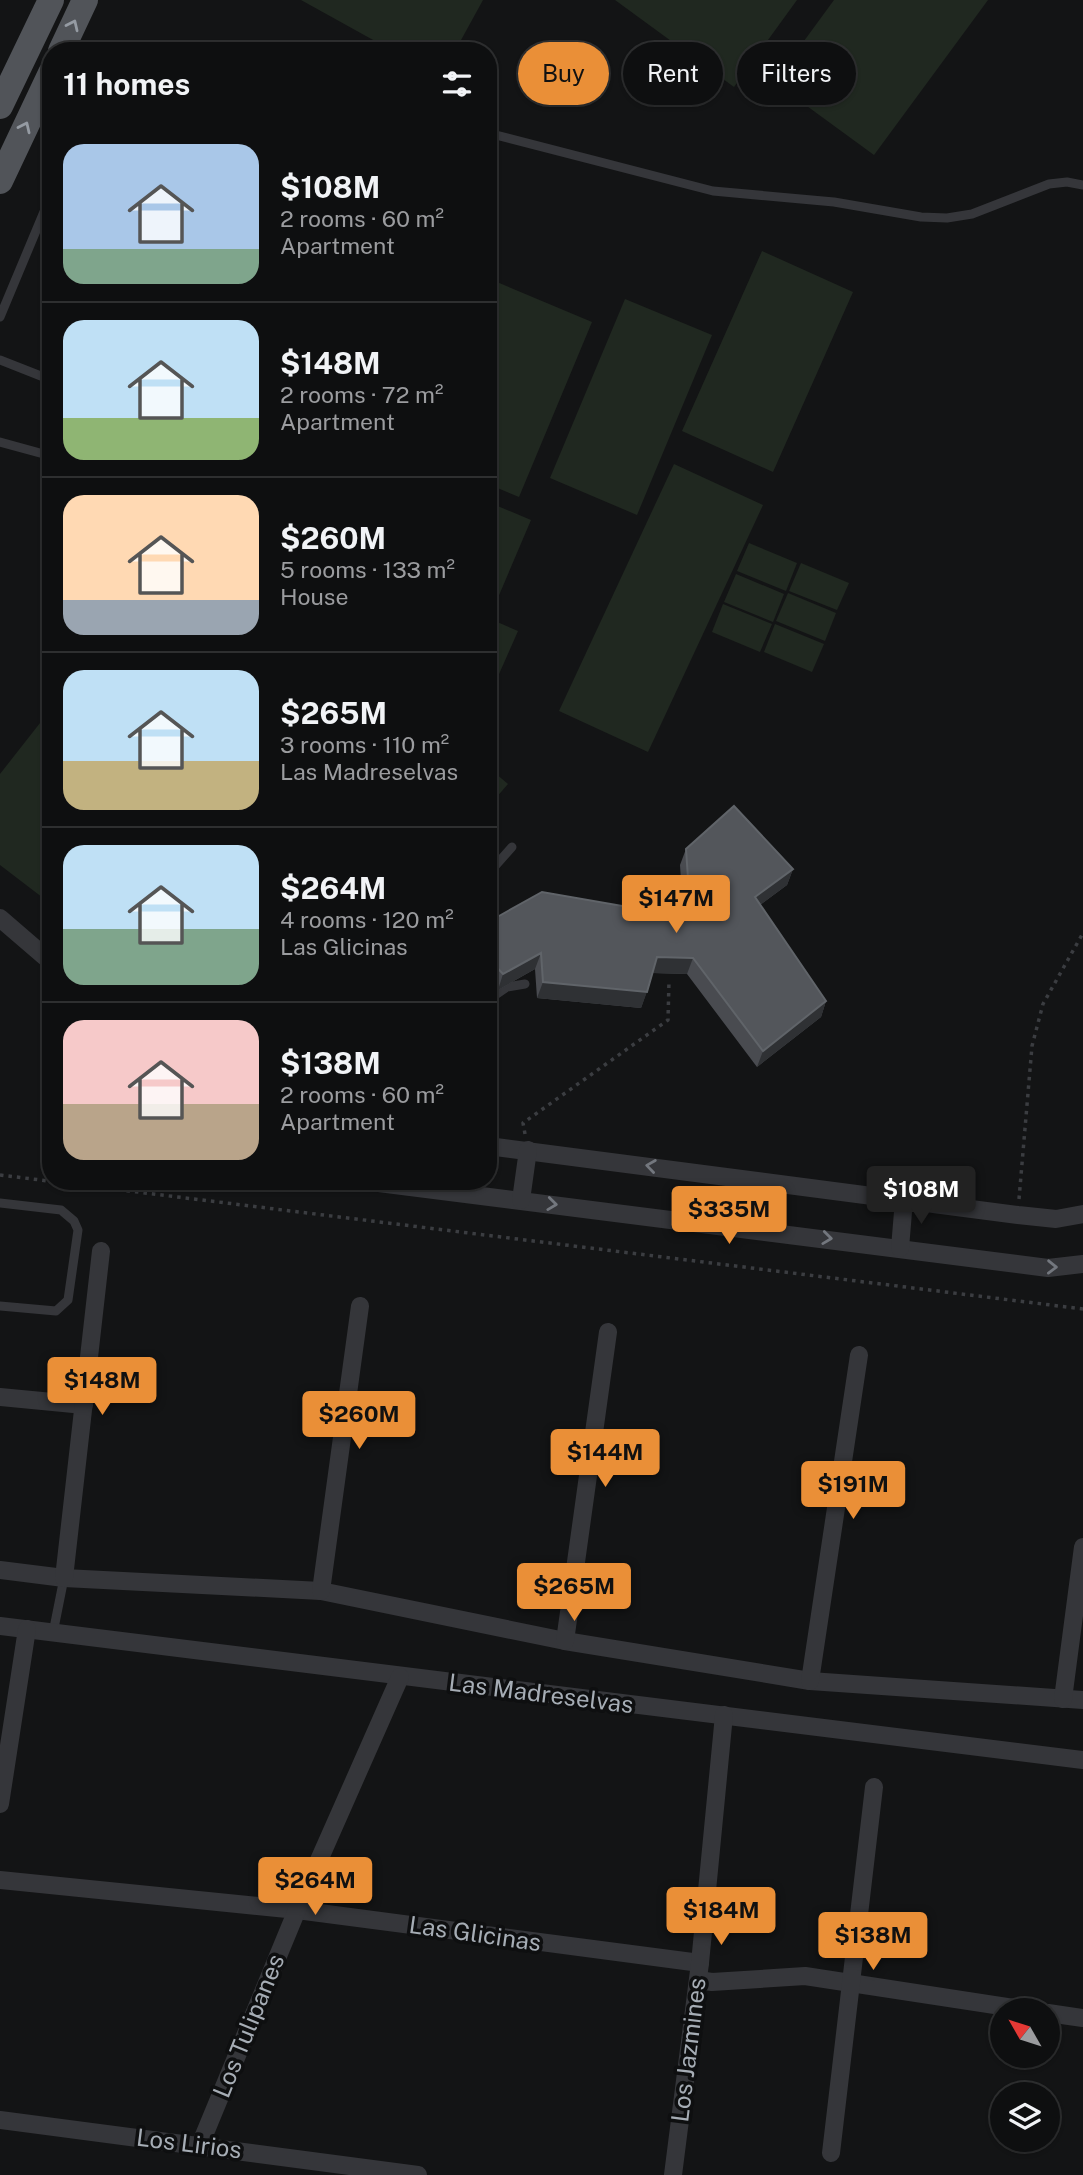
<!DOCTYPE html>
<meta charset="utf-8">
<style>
body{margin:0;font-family:"Public Sans",sans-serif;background:#171819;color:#f1f3f6;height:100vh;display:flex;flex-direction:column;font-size:26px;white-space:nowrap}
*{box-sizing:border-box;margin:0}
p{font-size:23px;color:#9b9c9f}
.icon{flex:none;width:38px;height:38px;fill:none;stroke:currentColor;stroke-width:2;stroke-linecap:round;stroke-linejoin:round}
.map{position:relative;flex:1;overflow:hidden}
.panel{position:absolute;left:42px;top:42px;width:455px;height:1148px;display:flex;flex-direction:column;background:#0e0f10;border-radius:28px;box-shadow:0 2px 5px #0004,0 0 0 2px #2e2f30}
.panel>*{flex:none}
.hud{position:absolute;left:518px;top:42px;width:458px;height:63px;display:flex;gap:14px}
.needle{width:46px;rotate:309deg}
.controls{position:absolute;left:990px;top:1998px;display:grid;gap:14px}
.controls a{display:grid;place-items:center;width:70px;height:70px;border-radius:50%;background:#0e0f10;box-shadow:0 2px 5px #0004,0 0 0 2px #2e2f30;font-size:35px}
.price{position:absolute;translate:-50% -60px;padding:0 16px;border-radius:7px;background:#ea8f37;color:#111;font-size:23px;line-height:46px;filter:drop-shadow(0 2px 4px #0008)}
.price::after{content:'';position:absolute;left:50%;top:42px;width:21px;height:16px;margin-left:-10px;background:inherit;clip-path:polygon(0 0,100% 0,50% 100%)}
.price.selected{background:#222;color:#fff}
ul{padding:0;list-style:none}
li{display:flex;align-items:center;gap:21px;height:175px;padding:0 21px}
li+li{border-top:2px solid #2e2f30}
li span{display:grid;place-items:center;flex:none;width:196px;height:140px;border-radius:21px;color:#555}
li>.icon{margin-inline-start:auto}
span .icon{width:84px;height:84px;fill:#fffc;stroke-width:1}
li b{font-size:30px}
h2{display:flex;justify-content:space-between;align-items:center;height:84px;padding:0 21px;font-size:30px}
.chip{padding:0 24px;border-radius:32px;background:#0e0f10;box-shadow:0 2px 5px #0004,0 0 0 2px #2e2f30;font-size:24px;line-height:63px}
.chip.selected{background:#ea8f37;color:#111}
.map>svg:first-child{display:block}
.green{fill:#202820}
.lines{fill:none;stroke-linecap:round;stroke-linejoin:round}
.path{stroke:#3b3d41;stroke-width:3.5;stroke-dasharray:3.5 5;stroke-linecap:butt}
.service{stroke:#35363a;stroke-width:9}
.minor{stroke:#35363a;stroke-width:18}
.primary{stroke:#515459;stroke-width:26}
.wall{fill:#494b50}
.shaded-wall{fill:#2f3134}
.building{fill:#53565b;stroke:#606469;stroke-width:2}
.oneway{stroke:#959ba3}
.oneway2{stroke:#73777e}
.labels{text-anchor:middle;stroke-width:7;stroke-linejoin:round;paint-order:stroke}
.street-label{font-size:24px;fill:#a6adb5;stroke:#0e0f10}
</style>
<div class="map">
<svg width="1083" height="2175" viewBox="0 0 1083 2175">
<rect width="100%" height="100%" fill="#131415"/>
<!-- green -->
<g class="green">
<polygon points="301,0 483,0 455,51 393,51"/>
<polygon points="615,0 797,0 734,87"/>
<polygon points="834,0 988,0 874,155 774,82"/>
<polygon points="762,251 853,292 773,472 682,431"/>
<polygon points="497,282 592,322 519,497 488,484 488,304"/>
<polygon points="625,299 712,335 637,515 550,478"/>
<polygon points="674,464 763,505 648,752 559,711"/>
<polygon points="488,502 531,520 494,607 488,604"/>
<polygon points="749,543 797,563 786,591 737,571"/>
<polygon points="801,563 849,583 837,610 789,591"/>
<polygon points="736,574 784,594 773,622 724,602"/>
<polygon points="788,593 836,613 825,641 776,621"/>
<polygon points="723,604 772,624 760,652 712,632"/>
<polygon points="488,618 518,631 488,699"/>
<polygon points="775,624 824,644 812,672 764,652"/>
<polygon points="51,709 51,904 0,865 0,774"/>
<polygon points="488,767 508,784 488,807"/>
</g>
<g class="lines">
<!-- path -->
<g class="path">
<polyline points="525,1134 523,1123 668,1020 669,981"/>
<polyline points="0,1175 1083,1309"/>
<polyline points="1019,1199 1032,1046 1043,1004 1083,933"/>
</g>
<!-- service -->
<g class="service">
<polyline points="488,133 713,191 834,202 921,217 947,218 972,214 1049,184 1067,182 1083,185"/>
<polyline points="0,317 51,195"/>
<polyline points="0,360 51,380"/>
<polyline points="0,442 51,456"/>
<polyline points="488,874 512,847"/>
<polyline points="488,1000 507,987 525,984"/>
<polyline points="0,1203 61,1210 74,1221 78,1230 68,1300 56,1311 0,1306"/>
<polyline points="53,1633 64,1578"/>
</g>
<!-- minor -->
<g class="minor">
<polyline points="0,918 51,962"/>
<polyline points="488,1146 1018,1215 1056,1219 1083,1214"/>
<polyline points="363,1181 1048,1268 1083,1264"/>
<polyline points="521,1200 528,1150"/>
<polyline points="900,1248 904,1200"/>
<polyline points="0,1397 84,1405"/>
<polyline points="0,1570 64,1578 321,1591 565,1641 810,1681 1083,1700"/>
<polyline points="64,1578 101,1251"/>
<polyline points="321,1591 360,1306"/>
<polyline points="0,1626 1083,1760"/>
<polyline points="565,1641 608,1332"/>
<polyline points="810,1681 859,1355"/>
<polyline points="1063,1699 1083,1547"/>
<polyline points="0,1804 27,1629"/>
<polyline points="0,1880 297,1910 700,1963"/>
<polyline points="698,1980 712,1982 805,1976 1034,2011"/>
<polyline points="1048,2013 1083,2018"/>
<polyline points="0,2120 418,2175"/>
<polyline points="200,2145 297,1910 400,1677"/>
<polyline points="831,2153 874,1787"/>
<polyline points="673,2175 700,1963 724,1715"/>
</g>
<!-- primary -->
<g class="primary">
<polyline points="61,51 85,0"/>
<polyline points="0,106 51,0"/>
<polyline points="0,181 51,73"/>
</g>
</g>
<!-- wall -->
<polygon class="wall" points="686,849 793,869 787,885 760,905 826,1001 821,1017 757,1067 687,974 653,973 641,1008 537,998 535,969 498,990 488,980 488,923 651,911 682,896 680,865"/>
<!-- shaded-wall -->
<g class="shaded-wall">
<polygon points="793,869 787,885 749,913 755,897"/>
<polygon points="541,953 535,969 498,990 503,974"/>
<polygon points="657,957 693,958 687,974 652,973"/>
<polygon points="543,982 647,992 641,1008 537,998"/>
<polygon points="826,1001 821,1017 757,1067 763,1051"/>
</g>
<!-- building -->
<polygon class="building" points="734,806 793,869 755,897 826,1001 763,1051 693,958 657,957 647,992 543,982 541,953 503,974 488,958 488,923 499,916 542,892 651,911 689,893 686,849"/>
<!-- one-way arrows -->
<defs><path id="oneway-chevron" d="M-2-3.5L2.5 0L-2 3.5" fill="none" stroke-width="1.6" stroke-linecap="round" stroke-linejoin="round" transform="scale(1.75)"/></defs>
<g class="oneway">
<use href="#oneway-chevron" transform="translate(73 25) rotate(-65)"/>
<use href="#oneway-chevron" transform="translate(25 127) rotate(-65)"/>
</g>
<g class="oneway2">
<use href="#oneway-chevron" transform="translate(651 1166) rotate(-172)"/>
<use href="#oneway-chevron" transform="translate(552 1204) rotate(7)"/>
<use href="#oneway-chevron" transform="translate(827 1238) rotate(7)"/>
<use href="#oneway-chevron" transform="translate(1052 1267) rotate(1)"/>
</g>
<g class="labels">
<!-- street labels -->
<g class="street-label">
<text transform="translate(541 1694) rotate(7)" y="8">Las Madreselvas</text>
<text transform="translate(475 1934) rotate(8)" y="8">Las Glicinas</text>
<text transform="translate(249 2026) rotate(-68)" y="8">Los Tulipanes</text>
<text transform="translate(689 2050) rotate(-83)" y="8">Los Jazmines</text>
<text transform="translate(189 2144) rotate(7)" y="8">Los Lirios</text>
</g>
</g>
</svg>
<div class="controls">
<a><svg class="needle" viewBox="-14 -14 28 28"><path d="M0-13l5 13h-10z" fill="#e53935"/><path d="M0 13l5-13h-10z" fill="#9b9c9f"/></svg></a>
<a><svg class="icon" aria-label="layers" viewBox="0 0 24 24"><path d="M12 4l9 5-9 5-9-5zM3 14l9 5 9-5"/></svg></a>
</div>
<b class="price" style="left:676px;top:935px">$147M</b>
<b class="price selected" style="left:921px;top:1226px">$108M</b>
<b class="price" style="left:729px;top:1246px">$335M</b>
<b class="price" style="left:102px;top:1417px">$148M</b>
<b class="price" style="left:359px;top:1451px">$260M</b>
<b class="price" style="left:605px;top:1489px">$144M</b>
<b class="price" style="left:853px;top:1521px">$191M</b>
<b class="price" style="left:574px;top:1623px">$265M</b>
<b class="price" style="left:315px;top:1917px">$264M</b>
<b class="price" style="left:721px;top:1947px">$184M</b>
<b class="price" style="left:873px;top:1972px">$138M</b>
<div class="hud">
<a class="chip selected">Buy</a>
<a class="chip">Rent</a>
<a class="chip">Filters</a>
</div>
<section class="panel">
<h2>11 homes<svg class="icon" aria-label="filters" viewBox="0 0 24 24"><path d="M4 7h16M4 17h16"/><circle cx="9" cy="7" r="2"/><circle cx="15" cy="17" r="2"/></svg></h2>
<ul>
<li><span style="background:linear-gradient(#a9c7e8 75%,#7fa58c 0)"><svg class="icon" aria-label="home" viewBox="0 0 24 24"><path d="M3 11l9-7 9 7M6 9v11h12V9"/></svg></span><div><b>$108M</b><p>2 rooms · 60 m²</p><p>Apartment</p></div></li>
<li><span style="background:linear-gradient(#bfe0f5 70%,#8fb573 0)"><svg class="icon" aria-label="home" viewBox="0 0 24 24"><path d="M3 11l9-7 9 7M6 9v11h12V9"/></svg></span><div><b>$148M</b><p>2 rooms · 72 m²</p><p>Apartment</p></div></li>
<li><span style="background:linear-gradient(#ffd9b3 75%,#9aa5b1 0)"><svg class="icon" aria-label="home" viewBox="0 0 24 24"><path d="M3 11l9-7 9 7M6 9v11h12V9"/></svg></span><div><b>$260M</b><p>5 rooms · 133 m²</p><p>House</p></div></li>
<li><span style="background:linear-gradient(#bfe0f5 65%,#c2b280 0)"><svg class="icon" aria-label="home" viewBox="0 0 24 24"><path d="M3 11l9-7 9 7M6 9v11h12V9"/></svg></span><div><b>$265M</b><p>3 rooms · 110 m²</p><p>Las Madreselvas</p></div></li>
<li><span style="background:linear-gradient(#bfe0f5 60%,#7fa58c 0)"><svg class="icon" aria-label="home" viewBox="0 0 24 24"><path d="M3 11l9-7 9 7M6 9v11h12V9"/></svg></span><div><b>$264M</b><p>4 rooms · 120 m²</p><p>Las Glicinas</p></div></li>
<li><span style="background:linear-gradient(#f6c9c9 60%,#b9a48a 0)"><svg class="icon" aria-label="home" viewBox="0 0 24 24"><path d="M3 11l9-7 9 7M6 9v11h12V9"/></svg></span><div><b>$138M</b><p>2 rooms · 60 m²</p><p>Apartment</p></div></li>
</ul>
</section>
</div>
